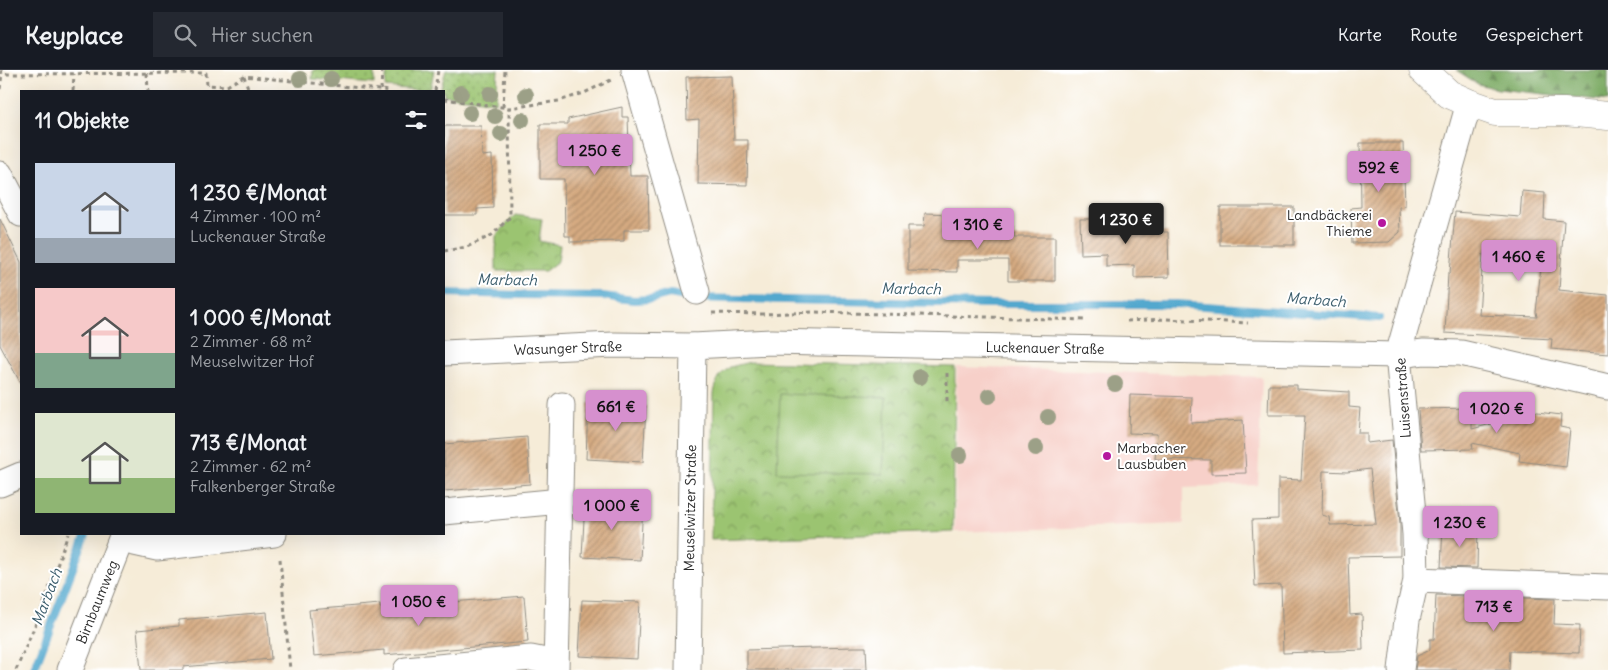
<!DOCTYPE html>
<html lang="de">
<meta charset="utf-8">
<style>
body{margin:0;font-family:Delius,sans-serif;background:#242831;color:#f1f3f6;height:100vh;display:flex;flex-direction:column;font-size:19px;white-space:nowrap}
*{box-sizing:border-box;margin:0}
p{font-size:16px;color:#9ea1a6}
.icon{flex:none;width:28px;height:28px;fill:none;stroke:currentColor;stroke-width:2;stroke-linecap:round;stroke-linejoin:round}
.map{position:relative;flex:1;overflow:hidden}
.sheet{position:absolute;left:20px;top:20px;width:425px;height:445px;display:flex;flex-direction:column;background:#171b24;border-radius:0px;box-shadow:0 5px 20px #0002}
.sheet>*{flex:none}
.price{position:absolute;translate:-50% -42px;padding:0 11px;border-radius:5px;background:#d690ce;color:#111;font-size:16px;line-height:32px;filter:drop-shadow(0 1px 2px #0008)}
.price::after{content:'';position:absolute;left:50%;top:30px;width:15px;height:11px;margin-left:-8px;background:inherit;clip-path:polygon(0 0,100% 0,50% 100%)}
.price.current{background:#222;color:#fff}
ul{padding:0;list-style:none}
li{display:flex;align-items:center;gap:15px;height:125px;padding:0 15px}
li span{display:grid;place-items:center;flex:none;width:140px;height:100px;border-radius:0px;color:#555}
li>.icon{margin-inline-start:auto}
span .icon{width:60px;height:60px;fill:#fffc;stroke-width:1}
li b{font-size:21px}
h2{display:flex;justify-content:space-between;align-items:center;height:60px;padding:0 15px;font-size:21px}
header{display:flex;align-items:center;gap:30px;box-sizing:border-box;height:70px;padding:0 25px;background:#171b24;border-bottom:1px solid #363941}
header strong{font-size:24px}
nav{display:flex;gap:28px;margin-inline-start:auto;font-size:18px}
.search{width:350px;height:45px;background:#242831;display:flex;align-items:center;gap:12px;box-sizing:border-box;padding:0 18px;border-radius:0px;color:#9ea1a6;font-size:19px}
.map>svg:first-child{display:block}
.built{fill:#f7d0c9}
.grass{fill:url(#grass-dots);stroke:#63784e}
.forest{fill:url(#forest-firs);stroke:#546a47}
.park{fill:url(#park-crowns);stroke:#63784e}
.garden{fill:#9bc471;stroke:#63784e}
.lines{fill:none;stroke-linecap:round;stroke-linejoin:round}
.stream{stroke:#52a8ce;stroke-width:8}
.building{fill:url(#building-hatch);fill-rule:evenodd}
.minor-casing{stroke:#908c82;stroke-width:27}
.tertiary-casing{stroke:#908c82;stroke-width:29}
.path{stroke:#908c82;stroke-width:3;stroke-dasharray:4 4;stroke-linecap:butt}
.minor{stroke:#fff;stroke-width:25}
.tertiary{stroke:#fff;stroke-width:28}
.tree{fill:#9ca087}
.poi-dot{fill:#b5179e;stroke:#fff;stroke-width:2}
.labels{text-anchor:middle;stroke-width:4;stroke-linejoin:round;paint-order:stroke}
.poi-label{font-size:14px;fill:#2b2b2b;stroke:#fff;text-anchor:end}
.street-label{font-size:14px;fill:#2b2b2b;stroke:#fff}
.water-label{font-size:15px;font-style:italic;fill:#3b5d6c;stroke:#fff}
</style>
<header>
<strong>Keyplace</strong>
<div class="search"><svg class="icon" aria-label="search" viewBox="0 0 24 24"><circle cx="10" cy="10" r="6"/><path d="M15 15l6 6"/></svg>Hier suchen</div>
<nav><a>Karte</a><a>Route</a><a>Gespeichert</a></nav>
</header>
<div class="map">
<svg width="1608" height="600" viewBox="0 0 1608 600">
<defs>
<pattern id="grass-dots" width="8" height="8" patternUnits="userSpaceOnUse" patternTransform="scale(1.25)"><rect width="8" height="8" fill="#9bc471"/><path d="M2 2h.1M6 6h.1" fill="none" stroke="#7f9f5d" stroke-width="1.8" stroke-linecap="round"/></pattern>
<pattern id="forest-firs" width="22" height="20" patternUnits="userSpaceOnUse" patternTransform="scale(1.25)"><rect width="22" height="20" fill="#7caa63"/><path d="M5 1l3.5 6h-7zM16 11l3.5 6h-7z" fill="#668b52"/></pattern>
<pattern id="park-crowns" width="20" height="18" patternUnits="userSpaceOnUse" patternTransform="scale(1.25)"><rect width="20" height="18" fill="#9bc471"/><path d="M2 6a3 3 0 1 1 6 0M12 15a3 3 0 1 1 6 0" fill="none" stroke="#7f9f5d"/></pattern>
<pattern id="building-hatch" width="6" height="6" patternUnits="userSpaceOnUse" patternTransform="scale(1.25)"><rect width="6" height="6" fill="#d5aa81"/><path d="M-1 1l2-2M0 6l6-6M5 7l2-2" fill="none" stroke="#ad8b6a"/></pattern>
</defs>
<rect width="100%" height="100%" fill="#fff"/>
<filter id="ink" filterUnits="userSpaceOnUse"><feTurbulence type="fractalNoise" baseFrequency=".02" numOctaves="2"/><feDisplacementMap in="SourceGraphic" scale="10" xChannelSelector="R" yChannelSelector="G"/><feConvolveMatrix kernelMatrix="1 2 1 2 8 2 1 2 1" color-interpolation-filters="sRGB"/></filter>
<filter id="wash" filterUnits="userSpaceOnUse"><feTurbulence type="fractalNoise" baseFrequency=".0096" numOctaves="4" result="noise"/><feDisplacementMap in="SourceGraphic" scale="20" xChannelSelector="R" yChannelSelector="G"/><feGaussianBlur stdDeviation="1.12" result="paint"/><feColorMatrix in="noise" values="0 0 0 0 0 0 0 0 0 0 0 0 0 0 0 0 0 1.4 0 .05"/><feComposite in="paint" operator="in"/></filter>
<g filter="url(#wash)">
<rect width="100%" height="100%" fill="#f6ecd8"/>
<!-- built -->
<polygon class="built" points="957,297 1262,307 1258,415 1184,418 1184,454 955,462"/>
<!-- grass -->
<g class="grass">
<polygon points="313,0 374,0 374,14 312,9"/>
<polygon points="387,0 434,0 430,21 385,17"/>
<polygon points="446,0 498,0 496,32 444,25 444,21 440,21"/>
</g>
<!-- forest -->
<polygon class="forest" points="1456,0 1608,0 1608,31 1498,19 1478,14"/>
<!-- park -->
<g class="park">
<polygon points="515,145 542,149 539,171 560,175 558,191 545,201 496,201 496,166"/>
<polygon points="750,292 955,297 953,462 711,470 714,323 718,307 730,297"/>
</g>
<!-- garden -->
<polygon class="garden" points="780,324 886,327 883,404 777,402"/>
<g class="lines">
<!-- stream -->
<g class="stream">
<polyline points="444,223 522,225 602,226 634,230 651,229 670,224 690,228 993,234 1176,234 1379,248"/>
<polyline points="34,600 86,464"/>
</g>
</g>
<g id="blocks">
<!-- building -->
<g class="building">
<polygon points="732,6 734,70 748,70 747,115 698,114 699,49 687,50 686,7"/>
<polygon points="622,37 622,47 628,47 630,106 648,106 649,160 624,160 624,171 570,172 570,166 565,166 564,109 540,109 540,54 568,54 568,49"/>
<polygon points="444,56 481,56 482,86 492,85 493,138 477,139 477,145 444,145"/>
<polygon points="1360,73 1403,73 1405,136 1399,137 1400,162 1389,172 1352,173 1351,138 1361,137"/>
<path d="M1522,121L1545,123L1544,149L1564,151L1559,220L1608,225V284L1551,279L1552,269L1445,263L1448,203H1450L1455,142L1520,147ZM1483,184L1542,189L1536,242L1537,247L1479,245Z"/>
<rect x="1220" y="137" width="74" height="38"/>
<polygon points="1133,142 1134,162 1168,162 1169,207 1134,208 1134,195 1106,196 1106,183 1081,184 1080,149 1105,149 1105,143"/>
<polygon points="925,143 957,144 957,162 1014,163 1014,167 1055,167 1055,211 1008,211 1008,190 957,190 957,202 908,201 908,156 924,156"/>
<polygon points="0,149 21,192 21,314 0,275"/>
<path d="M1269,315H1297V319L1349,322V337L1360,338L1358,363H1367V373L1392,370L1400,453V486L1348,487L1350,545L1362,544L1363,580L1283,583L1281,515L1255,516L1252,450L1278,449V409L1301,410L1305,345H1268ZM1370,399L1376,454L1330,455L1329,447L1322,445L1323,401L1347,402Z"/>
<polygon points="1130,325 1192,327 1191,353 1243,350 1246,403 1211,404 1211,390 1155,389 1157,364 1129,363"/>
<polygon points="588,333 646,336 643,392 586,389"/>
<polygon points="1472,338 1472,359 1522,346 1522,340 1561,345 1560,357 1570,359 1566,397 1519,391 1520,383 1472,373 1473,379 1421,380 1418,339"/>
<polygon points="527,367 530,414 444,421 444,374"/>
<polygon points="585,431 643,434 640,490 582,487"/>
<polygon points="1443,457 1478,458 1477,498 1441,497"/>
<polygon points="1436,525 1555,529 1554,554 1580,555 1579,583 1510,581 1509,600 1415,600 1417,586 1430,580 1430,569 1434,569"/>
<polygon points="524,526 528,572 384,585 384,580 314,586 309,540 380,534 380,538"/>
<polygon points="582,530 640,532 637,589 579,586"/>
<polygon points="267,542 271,589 183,597 183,600 141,600 137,560 179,556 179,550"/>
<polygon points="853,577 866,577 867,600 747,600 747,580"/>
</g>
</g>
</g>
<g filter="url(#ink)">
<use href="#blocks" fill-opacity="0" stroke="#908c82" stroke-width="1"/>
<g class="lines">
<defs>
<g id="minor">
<polyline points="634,0 697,222"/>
<polyline points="0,104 21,144"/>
<polyline points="444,283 613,275 693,276 771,272 1398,285 1424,282 1461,283 1608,317"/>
<polyline points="0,414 21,405"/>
<polyline points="444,442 561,431"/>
<polyline points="121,470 157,478 274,464"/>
<polyline points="1416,510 1608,517"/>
<polyline points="70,600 123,464"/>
<polyline points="406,600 531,588 546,591 553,600"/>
<polyline points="556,600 562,335"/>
<polyline points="688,600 693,276"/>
<polyline points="1401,600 1407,550 1416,510 1415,464 1398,285 1469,33"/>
</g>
<polyline id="tertiary" points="1423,0 1449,24 1469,33 1495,42 1564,42 1608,46"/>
</defs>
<!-- minor casing -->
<use href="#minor" class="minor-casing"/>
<!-- tertiary casing -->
<use href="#tertiary" class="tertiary-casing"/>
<!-- path -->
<g class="path">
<polyline points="1,0 2,4 206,3 207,15 227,16 244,6 390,21"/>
<polyline points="147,3 148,21"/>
<polyline points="244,6 249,21"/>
<polyline points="0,19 2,4"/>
<polyline points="381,20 382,0"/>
<polyline points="73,21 74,4"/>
<polyline points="435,21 438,0"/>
<polyline points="444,29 509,38 559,31 584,23 611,10"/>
<polyline points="503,37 505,0"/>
<polyline points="444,181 467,177 492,165 510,147 509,38"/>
<polyline points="712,243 764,244 815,242 1086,250"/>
<polyline points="1127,251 1166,249 1248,253"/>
<polyline points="947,331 947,302"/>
<polyline points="280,489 290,600"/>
<polyline points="16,600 42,539 68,464"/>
</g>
<!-- minor -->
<use href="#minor" class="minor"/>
<!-- tertiary -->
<use href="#tertiary" class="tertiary"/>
</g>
<!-- trees -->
<g class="tree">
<circle cx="300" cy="9" r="8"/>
<circle cx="331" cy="9" r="8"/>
<circle cx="461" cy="23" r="8"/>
<circle cx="490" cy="24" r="8"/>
<circle cx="526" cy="25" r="8"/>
<circle cx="470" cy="43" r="8"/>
<circle cx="495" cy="46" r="8"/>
<circle cx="522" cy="50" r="8"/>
<circle cx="501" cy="64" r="8"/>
<circle cx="920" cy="307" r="8"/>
<circle cx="1115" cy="314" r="8"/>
<circle cx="989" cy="326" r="8"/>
<circle cx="1048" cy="347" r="8"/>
<circle cx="1036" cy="378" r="8"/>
<circle cx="960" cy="385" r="8"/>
</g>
</g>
<!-- markers -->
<g class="poi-dot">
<circle cx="1382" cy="153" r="5"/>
<circle cx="1107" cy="386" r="5"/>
</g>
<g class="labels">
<!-- poi labels -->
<g class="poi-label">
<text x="1372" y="150">Landbäckerei<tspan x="1372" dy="16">Thieme</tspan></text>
<text x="1117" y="383" text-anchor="start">Marbacher<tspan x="1117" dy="16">Lausbuben</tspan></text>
</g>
<!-- street labels -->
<g class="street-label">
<text transform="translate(568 278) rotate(-2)" y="5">Wasunger Straße</text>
<text transform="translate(1045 278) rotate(1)" y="5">Luckenauer Straße</text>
<text transform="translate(1403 328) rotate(-94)" y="5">Luisenstraße</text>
<text transform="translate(690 438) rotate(-89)" y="5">Meuselwitzer Straße</text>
<text transform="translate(97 532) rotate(-68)" y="5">Birnbaumweg</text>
</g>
<!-- water labels -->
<g class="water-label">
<text transform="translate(507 210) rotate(1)" y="5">Marbach</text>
<text transform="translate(911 219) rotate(1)" y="5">Marbach</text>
<text transform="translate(1316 230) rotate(4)" y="5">Marbach</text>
<text transform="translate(47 527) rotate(-69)" y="5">Marbach</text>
</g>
</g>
</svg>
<b class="price" style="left:595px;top:106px">1 250 €</b>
<b class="price" style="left:1379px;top:123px">592 €</b>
<b class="price current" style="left:1126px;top:175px">1 230 €</b>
<b class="price" style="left:978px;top:180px">1 310 €</b>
<b class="price" style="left:1519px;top:212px">1 460 €</b>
<b class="price" style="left:616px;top:362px">661 €</b>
<b class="price" style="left:1497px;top:364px">1 020 €</b>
<b class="price" style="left:612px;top:461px">1 000 €</b>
<b class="price" style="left:1460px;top:478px">1 230 €</b>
<b class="price" style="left:419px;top:557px">1 050 €</b>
<b class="price" style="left:1494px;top:562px">713 €</b>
<section class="sheet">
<h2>11 Objekte<svg class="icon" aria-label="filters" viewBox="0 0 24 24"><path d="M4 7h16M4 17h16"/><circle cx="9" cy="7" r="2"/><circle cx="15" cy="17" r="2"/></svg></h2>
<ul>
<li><span style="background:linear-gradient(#c9d6e8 75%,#9aa5b1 0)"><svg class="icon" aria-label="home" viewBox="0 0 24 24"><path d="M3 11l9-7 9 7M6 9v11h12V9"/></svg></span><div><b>1 230 €/Monat</b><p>4 Zimmer · 100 m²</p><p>Luckenauer Straße</p></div></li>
<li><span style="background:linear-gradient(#f6c9c9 65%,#7fa58c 0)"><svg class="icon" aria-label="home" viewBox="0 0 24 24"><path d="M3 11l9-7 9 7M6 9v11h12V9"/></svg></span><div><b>1 000 €/Monat</b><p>2 Zimmer · 68 m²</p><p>Meuselwitzer Hof</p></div></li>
<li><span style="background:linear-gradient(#dfe7d0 65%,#8fb573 0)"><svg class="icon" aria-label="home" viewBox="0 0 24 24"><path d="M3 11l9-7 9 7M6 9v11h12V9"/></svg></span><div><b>713 €/Monat</b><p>2 Zimmer · 62 m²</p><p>Falkenberger Straße</p></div></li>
</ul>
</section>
</div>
